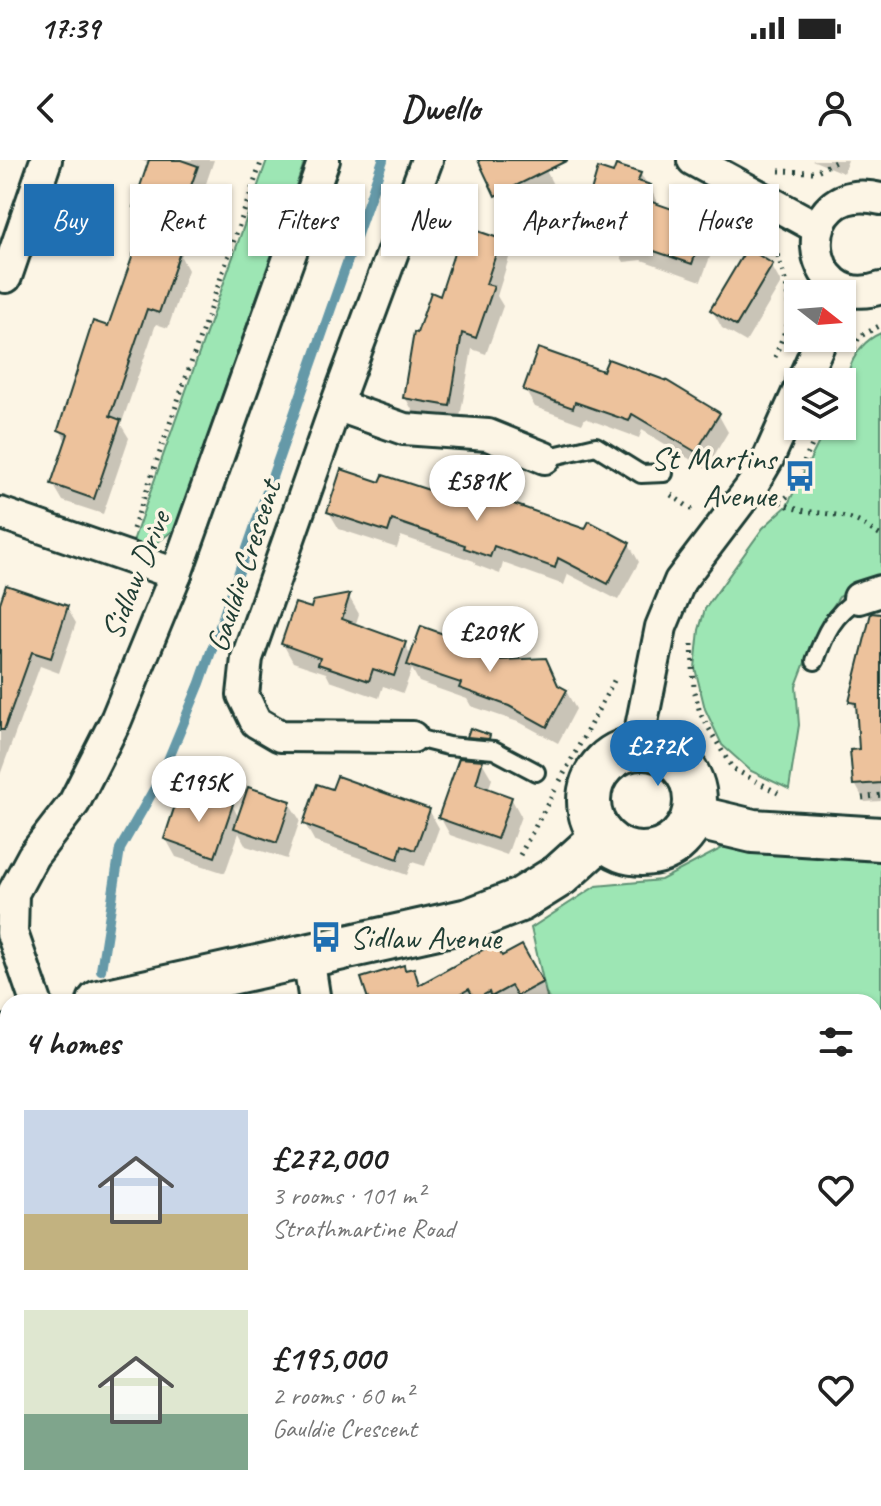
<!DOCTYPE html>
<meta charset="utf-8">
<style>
body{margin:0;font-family:Caveat,sans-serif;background:#f2f2f2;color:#222;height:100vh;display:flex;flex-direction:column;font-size:30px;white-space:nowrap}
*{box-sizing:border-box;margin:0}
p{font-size:26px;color:#767676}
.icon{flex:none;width:44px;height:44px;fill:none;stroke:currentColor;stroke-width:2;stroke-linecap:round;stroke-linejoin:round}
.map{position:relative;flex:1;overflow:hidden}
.panel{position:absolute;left:0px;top:834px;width:882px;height:512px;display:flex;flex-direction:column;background:#fff;border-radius:24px 24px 0 0;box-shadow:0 2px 6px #0004}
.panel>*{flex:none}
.hud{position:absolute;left:24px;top:24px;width:834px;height:72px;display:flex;gap:16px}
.needle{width:52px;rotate:107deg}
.buttons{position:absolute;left:784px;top:120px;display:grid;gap:16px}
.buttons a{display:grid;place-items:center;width:72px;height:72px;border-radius:0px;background:#fff;box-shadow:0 2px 6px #0004;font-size:40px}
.price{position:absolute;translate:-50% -68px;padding:0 18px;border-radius:28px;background:#fff;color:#222;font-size:26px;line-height:52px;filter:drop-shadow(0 2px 4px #0008)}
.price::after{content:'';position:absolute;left:50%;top:48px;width:24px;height:18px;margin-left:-12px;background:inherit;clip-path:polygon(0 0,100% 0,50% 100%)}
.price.on{background:#1f6fb2;color:#fff}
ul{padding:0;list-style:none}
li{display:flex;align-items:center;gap:24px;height:200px;padding:0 24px}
li span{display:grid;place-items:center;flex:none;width:224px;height:160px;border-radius:0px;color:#555}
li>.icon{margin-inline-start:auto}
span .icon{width:96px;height:96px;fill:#fffc;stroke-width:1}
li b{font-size:34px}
h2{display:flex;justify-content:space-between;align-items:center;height:96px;padding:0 24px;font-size:34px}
.pill{padding:0 28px;border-radius:0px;background:#fff;box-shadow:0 2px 6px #0004;font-size:28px;line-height:72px}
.pill.on{background:#1f6fb2;color:#fff}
.status{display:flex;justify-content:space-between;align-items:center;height:56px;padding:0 40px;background:#fff;direction:ltr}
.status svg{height:22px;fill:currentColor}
header{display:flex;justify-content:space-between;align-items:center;height:104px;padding:0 24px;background:#fff;font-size:36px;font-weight:700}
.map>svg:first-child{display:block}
.green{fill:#9de6b4;stroke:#5e9274;stroke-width:2}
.shadow{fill:#0003}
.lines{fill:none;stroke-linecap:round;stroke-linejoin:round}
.stream{stroke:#6599a8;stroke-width:10}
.building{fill:#edc29c;stroke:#1f3d34;stroke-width:2}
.lane-casing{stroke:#1f3d34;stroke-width:22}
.street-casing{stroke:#1f3d34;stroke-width:36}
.secondary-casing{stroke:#1f3d34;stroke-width:48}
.path{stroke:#1f3d34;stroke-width:5;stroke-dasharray:2 6;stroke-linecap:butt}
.lane{stroke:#fcf5e5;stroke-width:16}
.street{stroke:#fcf5e5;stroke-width:30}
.secondary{stroke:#fcf5e5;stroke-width:42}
.labels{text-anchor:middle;stroke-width:7;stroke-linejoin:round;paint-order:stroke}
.poi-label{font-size:32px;fill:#1f3d34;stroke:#fcf5e5;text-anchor:end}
.street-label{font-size:32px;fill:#1f3d34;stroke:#fcf5e5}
</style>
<div class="status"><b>17:39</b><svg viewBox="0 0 49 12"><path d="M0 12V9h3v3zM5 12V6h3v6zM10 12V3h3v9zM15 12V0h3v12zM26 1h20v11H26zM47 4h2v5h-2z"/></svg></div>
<header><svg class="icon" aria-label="back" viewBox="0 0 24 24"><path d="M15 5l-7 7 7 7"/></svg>Dwello<svg class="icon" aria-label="person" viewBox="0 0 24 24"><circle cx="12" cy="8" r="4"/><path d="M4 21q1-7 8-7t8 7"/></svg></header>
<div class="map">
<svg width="881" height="1346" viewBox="0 0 881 1346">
<rect width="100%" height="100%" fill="#fcf5e5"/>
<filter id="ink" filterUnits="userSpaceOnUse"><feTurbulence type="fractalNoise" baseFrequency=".0125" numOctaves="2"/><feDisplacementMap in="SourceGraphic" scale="16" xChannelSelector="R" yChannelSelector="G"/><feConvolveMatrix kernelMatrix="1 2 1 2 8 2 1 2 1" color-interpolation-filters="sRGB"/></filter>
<g filter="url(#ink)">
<!-- green -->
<g class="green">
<polygon points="267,0 305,0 175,369 154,385 131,387"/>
<path d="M881,173V417L839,437L817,471L796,526L799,565L789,629L751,611L722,585L705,549L695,508L699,470L705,449L763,368L787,346L827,266H842C842,233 845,188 881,173Z"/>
<polygon points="726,686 881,687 881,847 874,849 874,842 548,842 531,768 596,726 661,720"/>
</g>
<!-- shadow -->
<g class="shadow">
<polygon points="141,0 214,0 181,97 188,110 168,168 156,164 121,265 129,278 103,354 63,341 53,324 67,283 60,270 109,168 146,64 135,47 150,4"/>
<polygon points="480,0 541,0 555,29 507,52"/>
<polygon points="812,0 848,0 843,13"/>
<polygon points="640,14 650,27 659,47 706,63 716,81 701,121 642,100 624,102 614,85 617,76 597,69 587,51 614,15"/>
<polygon points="499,80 509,98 497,136 503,146 486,194 472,189 459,263 415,255 405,237 418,175 441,138"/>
<polygon points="771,105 781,123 746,182 722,168 712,150"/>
<polygon points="525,230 718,254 728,272 706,309 642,270 639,278 585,258 582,264 535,247"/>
<polygon points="382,325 436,335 629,384 639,402 618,440 568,414 564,425 503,403 500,414 476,405 474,401 401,376 397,388 339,369 329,352"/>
<polygon points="349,437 359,454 355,466 404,483 412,497 501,496 504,502 545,500 560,528 566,531 576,549 558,583 521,563 471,546 467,539 419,522 412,509 403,533 383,526 379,538 330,521 326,513 293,502 283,484 312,450 315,443"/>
<polygon points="67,448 76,463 59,513 40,506 0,615 0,449"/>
<polygon points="881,489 881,641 865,642 855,624 862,591 859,555 851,541"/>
<polygon points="482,602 492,619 488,630 511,638 521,656 507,695 450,675 440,657"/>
<polygon points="289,643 300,660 287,699 246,686 239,673 225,713 176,697 166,679 202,646 232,645 239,658"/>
<polygon points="429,650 439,668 425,706 412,702 407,715 315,682 305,664"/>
<polygon points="521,788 551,840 548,842 371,842 406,812 413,810 422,826 501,799"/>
<polygon points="0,964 8,980 8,1035 0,1039"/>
<polygon points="8,1112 8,1153 4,1155 0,1147 0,1116"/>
</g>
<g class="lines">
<!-- stream -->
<polyline class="stream" points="101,810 120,689 161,617 200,523 383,0"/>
</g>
<!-- building -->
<g class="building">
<polygon points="149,0 181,0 198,6 169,88 180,92 159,153 147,149 110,256 121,260 94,339 51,324 68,274 58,270 93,161 108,166 148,52 133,47"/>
<polygon points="478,0 568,0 495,36"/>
<polygon points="616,5 641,13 638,21 651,25 646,40 707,61 692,104 631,83 612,85 618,63 585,52 598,8 613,13"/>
<polygon points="463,66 501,79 486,124 494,126 476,178 462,173 450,246 403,238 414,172 417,173 431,132 440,136"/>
<polygon points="747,88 773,104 736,166 710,150"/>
<polygon points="538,188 603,211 608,199 667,221 720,253 696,292 632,254 629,261 575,242 573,248 523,230"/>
<polygon points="341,309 380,322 383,315 435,332 438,321 470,332 471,329 585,369 589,361 630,383 608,424 558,398 555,408 494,386 490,397 464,388 465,385 392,360 388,372 327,352"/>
<polygon points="6,425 68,446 51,498 32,492 4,570 0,570 0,443"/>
<polygon points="350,434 342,459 406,482 394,516 373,509 369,521 318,504 320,498 281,484 295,443 311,448 313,441"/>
<polygon points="871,453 881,454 881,623 853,625 850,590 859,589 856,543 849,542"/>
<polygon points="421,466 503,495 501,500 546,498 558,525 567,530 547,567 509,546 459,528 461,523 407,505"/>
<polygon points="470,568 490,575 489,579 467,577"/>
<polygon points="459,598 483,600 476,624 512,637 497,679 438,658"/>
<polygon points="337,616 430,649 415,690 402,685 398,699 303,664 317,624 332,629"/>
<polygon points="248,627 291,641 277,683 234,668"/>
<polygon points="205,634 233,644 215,697 164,679 178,636 201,644"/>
<polygon points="495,783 502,796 522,785 543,822 517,836 511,826 491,837 489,832 475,840 469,829 446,842 369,842 361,818 404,805 405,810 414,808 419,825"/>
</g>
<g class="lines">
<defs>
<g id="lane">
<polyline points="545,298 596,286 641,314 664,313"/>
<path d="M815,501C825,473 833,455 859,438"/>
<polyline points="412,577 448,586 494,590 536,612"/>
</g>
<g id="street">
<polyline points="693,0 818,68"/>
<path d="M881,39C790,17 801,156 881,128"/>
<polyline points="6,117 46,0"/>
<polyline points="802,222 822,178"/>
<polyline points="336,245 404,269 488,275 545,298"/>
<polyline points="0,353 176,414"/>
<polyline points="859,438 881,431"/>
<polyline points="412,577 280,576 256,562 243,535 247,498 336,245 427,0"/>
<polyline points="637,587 661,467 680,421 752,326 769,297 798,232"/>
<polyline points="308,796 315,842"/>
<polyline points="36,842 12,773 13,733 33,696 74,643 116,560 176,414 324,0"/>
<polyline points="0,1042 8,1038"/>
</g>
<g id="secondary">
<circle cx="642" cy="641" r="53"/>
<polyline points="694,657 753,671 881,679"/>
<polyline points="99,842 469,760 520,740 560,715 602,677"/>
<polyline points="0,881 8,877"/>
</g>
</defs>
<!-- lane casing -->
<use href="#lane" class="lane-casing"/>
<!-- street casing -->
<use href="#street" class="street-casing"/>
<!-- secondary casing -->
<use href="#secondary" class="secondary-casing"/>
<!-- path -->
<g class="path">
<polyline points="779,11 815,12 839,0"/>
<polyline points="756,72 778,96 786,123 790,158 775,197"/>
<polyline points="854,188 859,177 881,165"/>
<polyline points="671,335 696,352"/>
<path d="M780,342C804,356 829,350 854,360C863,363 872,371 881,376"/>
<polyline points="780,343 789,335 818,272"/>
<polyline points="133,369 262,0"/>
<polyline points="692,484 694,529 700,553 732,608 778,633"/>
<polyline points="560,621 616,517"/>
<polyline points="862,638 881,635"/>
<polyline points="520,695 555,630"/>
</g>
<!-- lane -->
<use href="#lane" class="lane"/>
<!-- street -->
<use href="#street" class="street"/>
<!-- secondary -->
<use href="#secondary" class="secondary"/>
</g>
</g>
<!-- icons -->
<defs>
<symbol id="bus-bare" viewBox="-9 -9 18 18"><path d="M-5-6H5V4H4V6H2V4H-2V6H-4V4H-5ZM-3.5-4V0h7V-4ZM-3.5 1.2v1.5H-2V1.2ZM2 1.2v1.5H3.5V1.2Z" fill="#1f6fb2" stroke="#fcf5e5" stroke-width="2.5" paint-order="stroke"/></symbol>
</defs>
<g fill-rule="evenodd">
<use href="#bus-bare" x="778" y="294" width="44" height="44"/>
<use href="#bus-bare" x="304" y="755" width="44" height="44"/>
</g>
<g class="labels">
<!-- poi labels -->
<g class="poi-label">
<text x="776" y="309">St Martins<tspan x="776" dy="37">Avenue</tspan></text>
<text x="350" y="788" text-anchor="start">Sidlaw Avenue</text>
</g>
<!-- street labels -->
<g class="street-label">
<text transform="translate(243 406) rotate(-72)" y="11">Gauldie Crescent</text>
<text transform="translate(135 415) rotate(-68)" y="11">Sidlaw Drive</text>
</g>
</g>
</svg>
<div class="buttons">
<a><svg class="needle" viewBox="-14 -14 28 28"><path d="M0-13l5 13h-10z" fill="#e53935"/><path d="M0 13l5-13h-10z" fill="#767676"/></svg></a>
<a><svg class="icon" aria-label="layers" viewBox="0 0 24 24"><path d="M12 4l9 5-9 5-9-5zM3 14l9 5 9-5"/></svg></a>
</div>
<b class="price" style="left:477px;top:363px">£581K</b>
<b class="price" style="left:490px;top:514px">£209K</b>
<b class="price on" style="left:658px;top:628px">£272K</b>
<b class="price" style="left:199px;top:664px">£195K</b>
<div class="hud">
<a class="pill on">Buy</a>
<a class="pill">Rent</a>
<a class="pill">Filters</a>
<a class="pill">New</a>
<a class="pill">Apartment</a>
<a class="pill">House</a>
</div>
<section class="panel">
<h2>4 homes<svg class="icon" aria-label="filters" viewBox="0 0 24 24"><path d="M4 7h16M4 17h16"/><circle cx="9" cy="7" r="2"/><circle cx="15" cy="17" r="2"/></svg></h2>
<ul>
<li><span style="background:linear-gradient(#c9d6e8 65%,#c2b280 0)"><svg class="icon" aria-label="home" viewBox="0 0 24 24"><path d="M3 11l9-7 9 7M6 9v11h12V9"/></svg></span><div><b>£272,000</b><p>3 rooms · 101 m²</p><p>Strathmartine Road</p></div><svg class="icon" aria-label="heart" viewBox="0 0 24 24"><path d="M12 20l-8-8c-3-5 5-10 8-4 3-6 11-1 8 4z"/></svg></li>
<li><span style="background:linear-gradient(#dfe7d0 65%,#7fa58c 0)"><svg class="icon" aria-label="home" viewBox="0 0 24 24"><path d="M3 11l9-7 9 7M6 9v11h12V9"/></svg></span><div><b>£195,000</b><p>2 rooms · 60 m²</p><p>Gauldie Crescent</p></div><svg class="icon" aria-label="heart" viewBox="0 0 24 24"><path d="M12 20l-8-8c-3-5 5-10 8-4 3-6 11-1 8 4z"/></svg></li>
</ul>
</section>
</div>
